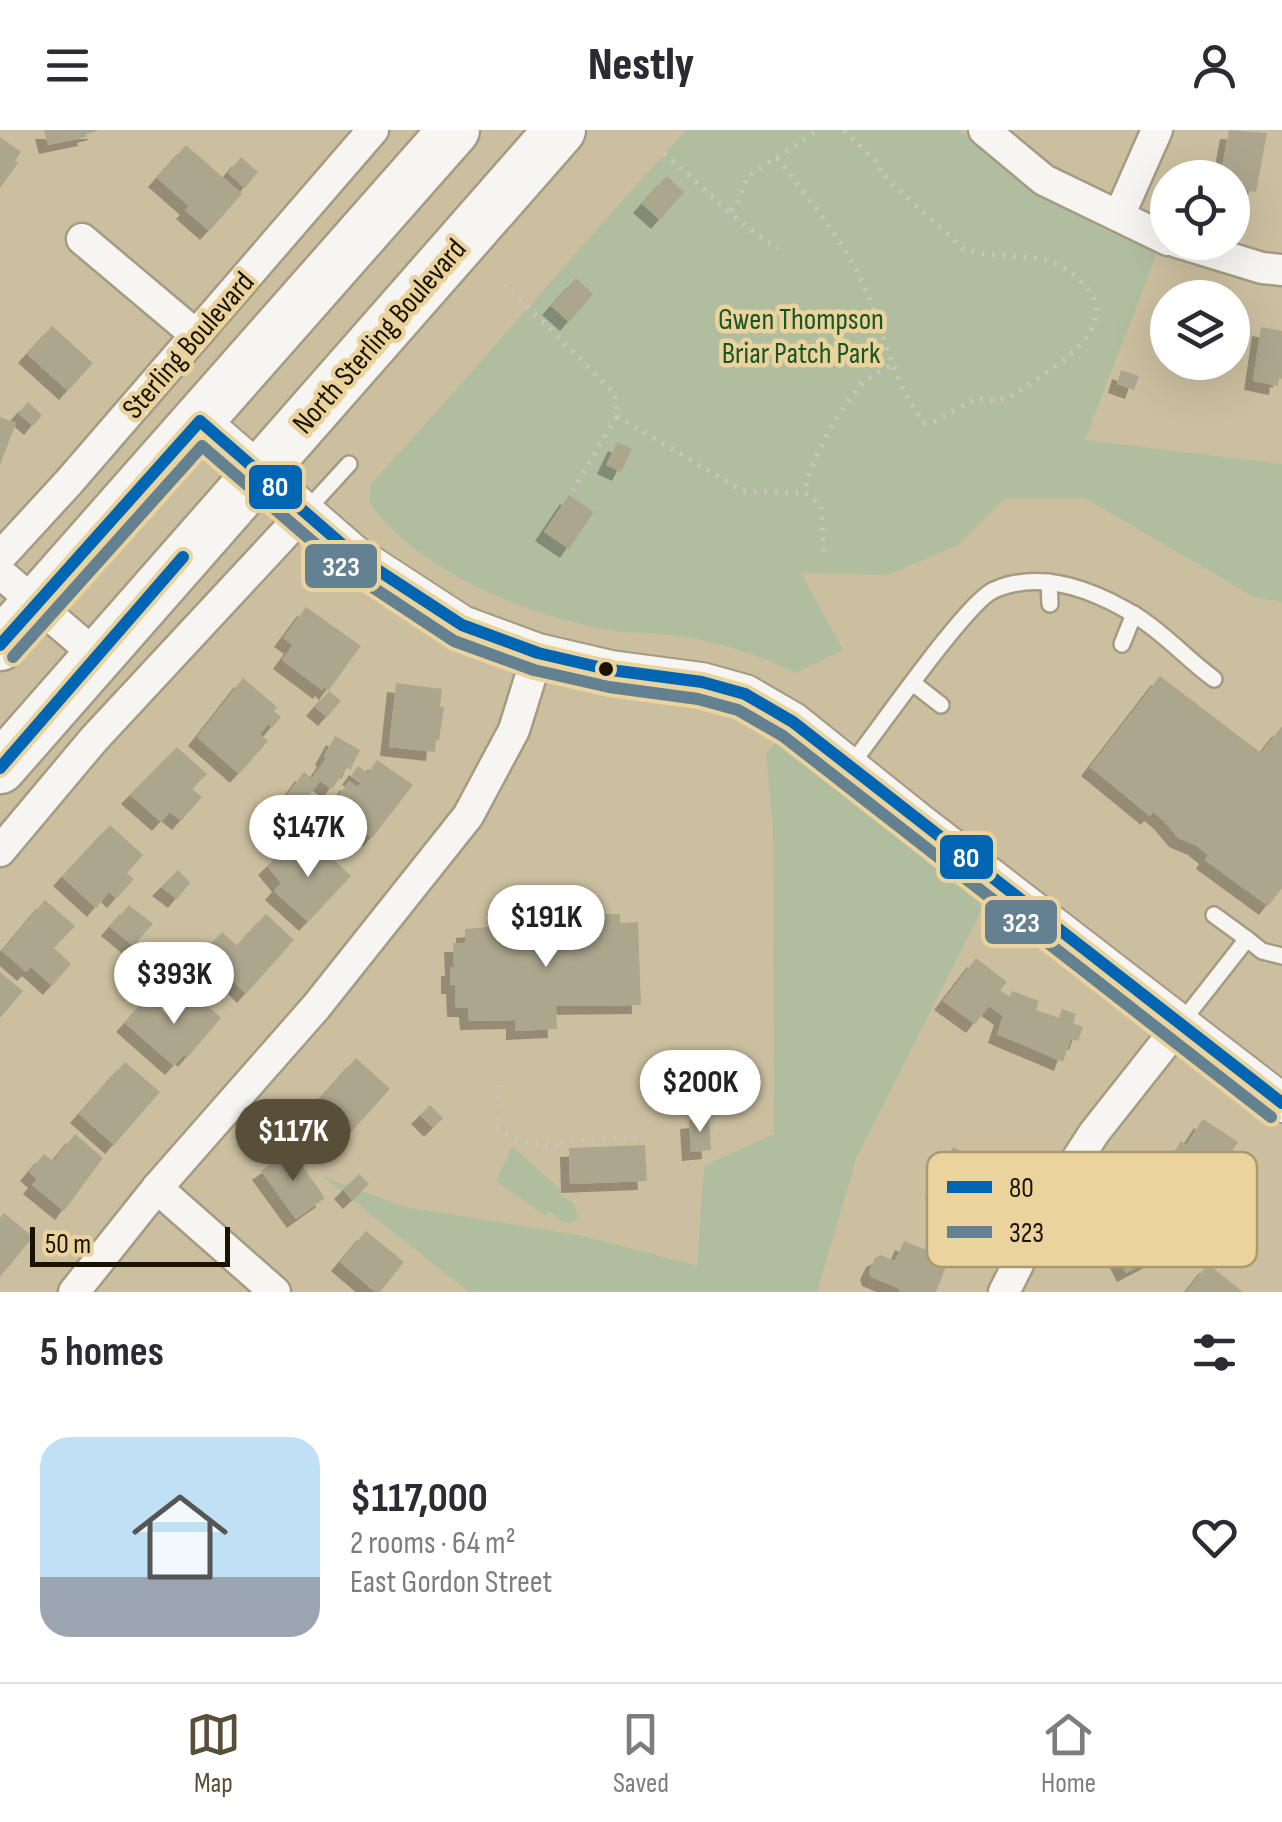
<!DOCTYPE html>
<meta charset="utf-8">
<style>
body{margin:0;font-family:"Sofia Sans Condensed",sans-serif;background:#f7f7f7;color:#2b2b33;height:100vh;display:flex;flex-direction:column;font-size:38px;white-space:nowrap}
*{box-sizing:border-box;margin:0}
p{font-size:32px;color:#7c7c81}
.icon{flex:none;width:55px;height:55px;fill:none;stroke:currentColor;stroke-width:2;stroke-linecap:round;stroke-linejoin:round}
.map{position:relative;height:1162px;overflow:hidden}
.side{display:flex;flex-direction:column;background:#fff;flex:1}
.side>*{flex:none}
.buttons{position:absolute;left:1150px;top:30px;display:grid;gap:20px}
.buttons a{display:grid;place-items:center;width:100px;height:100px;border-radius:50%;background:#fff;box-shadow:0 10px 40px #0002;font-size:50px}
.scale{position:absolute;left:30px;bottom:25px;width:200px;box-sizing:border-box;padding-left:10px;border:5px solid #1b1301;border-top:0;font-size:28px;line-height:35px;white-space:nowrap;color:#1b1301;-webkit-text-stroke:8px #ead39c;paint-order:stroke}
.price{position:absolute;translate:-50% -85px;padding:0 22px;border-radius:35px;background:#fff;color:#222;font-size:32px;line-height:65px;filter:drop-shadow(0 2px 5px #0008)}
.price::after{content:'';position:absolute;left:50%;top:60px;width:30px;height:22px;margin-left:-15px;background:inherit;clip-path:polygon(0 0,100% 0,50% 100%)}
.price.active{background:#594f39;color:#fff}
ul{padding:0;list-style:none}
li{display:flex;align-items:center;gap:30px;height:250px;padding:0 40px}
li span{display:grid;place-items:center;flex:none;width:280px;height:200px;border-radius:30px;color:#555}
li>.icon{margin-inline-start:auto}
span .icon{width:120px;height:120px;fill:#fffc;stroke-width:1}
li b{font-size:42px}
h2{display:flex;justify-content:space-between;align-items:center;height:120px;padding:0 40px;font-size:42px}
header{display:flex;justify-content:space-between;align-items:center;height:130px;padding:0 40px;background:#fff;font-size:45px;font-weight:800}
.menu{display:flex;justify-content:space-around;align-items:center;height:140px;border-top:2px solid #e1e1e2;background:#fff;font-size:28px;color:#7c7c81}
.menu a{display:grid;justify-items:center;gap:5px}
.menu .active{color:#594f39}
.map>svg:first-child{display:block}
.green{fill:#b0be9f}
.building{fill:#aca68d;filter:url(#shadow)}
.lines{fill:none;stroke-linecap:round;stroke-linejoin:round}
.service-casing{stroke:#a59b83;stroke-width:20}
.minor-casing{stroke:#a59b83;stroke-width:35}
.tertiary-casing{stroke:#a59b83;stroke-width:42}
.primary-casing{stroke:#a59b83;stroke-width:55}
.path{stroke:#cac6bc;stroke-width:5;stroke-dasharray:2.5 8;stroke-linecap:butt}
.service{stroke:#f7f5f1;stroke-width:15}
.minor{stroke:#f7f5f1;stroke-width:30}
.tertiary{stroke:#f7f5f1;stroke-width:38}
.primary{stroke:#f7f5f1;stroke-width:50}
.bus-1-casing{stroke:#ead39c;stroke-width:20}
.bus-2-casing{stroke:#ead39c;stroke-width:20}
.bus-1{stroke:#0066b3;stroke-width:12}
.bus-2{stroke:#648191;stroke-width:12}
.bus-dot{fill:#1b1301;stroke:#ead39c;stroke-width:4}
.labels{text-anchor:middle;stroke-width:9;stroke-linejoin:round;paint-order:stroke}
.park-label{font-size:30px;fill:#185626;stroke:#ead39c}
.street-label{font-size:30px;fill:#1b1301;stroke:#ead39c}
.key{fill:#ead39c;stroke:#ac996e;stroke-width:2.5}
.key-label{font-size:28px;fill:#1b1301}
.line-badge{stroke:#ead39c;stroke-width:4}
.badge-label{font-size:28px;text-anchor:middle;font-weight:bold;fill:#fff}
</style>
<header><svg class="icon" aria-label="menu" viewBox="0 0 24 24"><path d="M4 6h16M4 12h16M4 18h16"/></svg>Nestly<svg class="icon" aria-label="person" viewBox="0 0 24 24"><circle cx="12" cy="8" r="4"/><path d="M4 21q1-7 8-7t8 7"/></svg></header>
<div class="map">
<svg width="1282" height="1162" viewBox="0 0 1282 1162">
<defs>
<filter id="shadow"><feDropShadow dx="-9" dy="9" stdDeviation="0" flood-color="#0004"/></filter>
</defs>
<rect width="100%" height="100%" fill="#ccbfa0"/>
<!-- green -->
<g class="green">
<path d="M686,0H958L1048,67L1105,100L1157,123L1085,310L1282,334V472L1254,467L1085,368H1005L958,415L888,445L801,443L843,520L795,543C757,524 720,512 678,506C658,502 637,504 616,501C533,488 418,443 369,372L371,354C478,237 580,116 686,0Z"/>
<polygon points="793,592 996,752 857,1026 817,1162 469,1162 322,1046 405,1077 584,1106 697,1136 704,1036 774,1004 773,698 766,624"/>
<path d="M512,1016L561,1060L560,1064C571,1073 578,1072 577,1090C564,1098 560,1089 550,1082L545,1086L496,1051Z"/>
</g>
<!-- building -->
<g class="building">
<polygon points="44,0 97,0 97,1 86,4 87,7 48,15"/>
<polygon points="1229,0 1267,3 1256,62 1232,58 1232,48 1220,48"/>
<polygon points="0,7 21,22 15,31 18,33 0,58"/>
<polygon points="186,15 242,64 209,101 185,80 189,76 157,48"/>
<polygon points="241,27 258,42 245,58 228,43"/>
<polygon points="667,46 684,62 660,90 642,74"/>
<polygon points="576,148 593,164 569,192 551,176"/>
<polygon points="52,196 93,233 68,261 27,224"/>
<polygon points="1261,197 1282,201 1282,249 1279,248 1278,256 1253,251"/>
<polygon points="1121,240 1139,246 1134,260 1117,254"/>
<polygon points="28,272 42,285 33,296 18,283"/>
<polygon points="0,287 16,293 0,335"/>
<polygon points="617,312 632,319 621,342 606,335"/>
<polygon points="569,365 594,382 569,419 544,402"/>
<polygon points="306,477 361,516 328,561 324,557 322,560 282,530 293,515 283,508"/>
<polygon points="1160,546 1261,623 1282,596 1282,758 1268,776 1205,730 1208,725 1197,716 1178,708 1163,690 1153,682 1150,686 1090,637"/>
<polygon points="243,548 277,577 274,581 281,587 272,598 268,594 260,604 268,611 239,644 197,607"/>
<polygon points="396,553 442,559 440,577 444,577 439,611 436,610 435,622 389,617"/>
<polygon points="329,561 341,571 327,587 315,577"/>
<polygon points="335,606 360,620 350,640 347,637 332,659 320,651 302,675 287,665 304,642 312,648 326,628 324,626"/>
<polygon points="177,617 207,644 192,659 202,667 181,691 170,682 161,692 130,665"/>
<polygon points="377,630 413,655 372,708 364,703 359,712 333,694 339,685 330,678 349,651 358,657 361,652 351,646 358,636 368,643"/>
<polygon points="110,695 143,725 127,743 134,749 116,769 109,762 96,778 62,747"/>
<polygon points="316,713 351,746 308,792 274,761 281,753 267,736 286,718 298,733"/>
<polygon points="178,740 190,753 177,769 161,757"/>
<polygon points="45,770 75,796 54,818 71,834 52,856 31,837 26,842 2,821"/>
<polygon points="129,775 153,794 133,816 110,797"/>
<polygon points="266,784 294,810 246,864 203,822 222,802 237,816"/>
<polygon points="601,784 620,784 620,793 638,792 641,875 556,876 557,899 515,901 515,890 469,891 468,878 456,878 455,855 450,855 450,837 454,837 453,813 465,813 465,799 555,791 555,796 562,791 574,795 602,794"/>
<polygon points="976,828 1007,852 1000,860 1010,867 1012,861 1039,871 1036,880 1059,888 1062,879 1076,884 1073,893 1083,897 1078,911 1071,909 1063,932 997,904 1003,886 989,876 975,894 943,871"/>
<polygon points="0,842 23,861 0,888"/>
<polygon points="190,861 221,888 187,928 184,925 174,936 125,893 148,867 168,886"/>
<polygon points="356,928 390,959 343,1011 309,981"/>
<polygon points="125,932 160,962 114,1015 79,984"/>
<polygon points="430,975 443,988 433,998 420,985"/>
<polygon points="709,988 711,1020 691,1022 689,990"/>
<polygon points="1203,989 1238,1012 1222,1037 1219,1036 1210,1049 1207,1046 1191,1070 1157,1047 1181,1011 1186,1015"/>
<polygon points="75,1004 103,1028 64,1081 32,1055 37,1049 29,1042 44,1024 53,1031"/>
<polygon points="645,1015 647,1051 570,1054 569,1018"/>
<polygon points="953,1017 989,1036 982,1049 988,1052 961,1104 938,1091 950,1067 934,1059"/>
<polygon points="291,1020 325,1068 296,1089 261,1041"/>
<polygon points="359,1044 369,1054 352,1070 343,1060"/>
<polygon points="1142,1063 1159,1098 1144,1105 1155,1128 1126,1143 1114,1119 1120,1116 1103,1083"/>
<polygon points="4,1083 33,1107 0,1147 0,1088"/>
<polygon points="366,1101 404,1132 380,1162 375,1162 340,1132"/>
<polygon points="904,1111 949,1129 936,1162 899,1162 900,1159 871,1147 869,1141 875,1128 881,1125 895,1131"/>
<polygon points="1208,1134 1243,1162 1186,1162"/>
</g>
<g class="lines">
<defs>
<g id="service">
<polyline points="305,382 349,334"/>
<polyline points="1049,452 1050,474"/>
<polyline points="1122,514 1134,484"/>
<polyline points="914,554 941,575"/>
<path d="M850,636C875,605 967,471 994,460C1042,439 1096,461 1138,487C1166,505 1187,529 1214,549"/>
<polyline points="1214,785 1247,809"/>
<polyline points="1181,893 1247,809 1262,821 1282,826"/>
</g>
<g id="minor">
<polyline points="984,0 1044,50 1168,110"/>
<polyline points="1119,86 1157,0"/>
<polyline points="82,109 196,205"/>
<polyline points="1177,112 1262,138 1282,140"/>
<polyline points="0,427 69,352 373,0"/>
<polyline points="0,443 97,526"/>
<polyline points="0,721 94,609 305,382"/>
<polyline points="157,1058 275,1162"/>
<polyline points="74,1162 157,1058 316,877 468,686 514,600 538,523"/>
<polyline points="1004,1162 1050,1071 1094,1003 1181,893"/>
</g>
<polyline id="tertiary" points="200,291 353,424 462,495 538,523 611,540 702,552 745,564 793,592 919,693 1282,973"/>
<g id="primary">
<polyline points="0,515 454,0"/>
<polyline points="0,638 560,0"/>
</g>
</defs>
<!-- service casing -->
<use href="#service" class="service-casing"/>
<!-- minor casing -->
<use href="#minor" class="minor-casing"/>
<!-- tertiary casing -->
<use href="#tertiary" class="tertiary-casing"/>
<!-- primary casing -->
<use href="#primary" class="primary-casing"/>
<!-- path -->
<g class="path">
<path d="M664,24C701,54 738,95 778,118"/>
<path d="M777,28C809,69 843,110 865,158C884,198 894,259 925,293H932L977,268L997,271L1009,267C1038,247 1119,206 1090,162C1082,150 1067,138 1054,133C1025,122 991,130 962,118L880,42V35L844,0"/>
<polyline points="731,80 738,74 747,47 818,0"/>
<polyline points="505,154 615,264 617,286 573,360"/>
<polyline points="617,286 743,361 805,363"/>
<path d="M824,421L821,375L805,363C807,335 844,270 865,251C873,244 883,240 892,235"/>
<polyline points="498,955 498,998 522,1011 559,1017 559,1011 638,1008"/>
</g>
<!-- service -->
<use href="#service" class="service"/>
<!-- minor -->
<use href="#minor" class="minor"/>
<!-- tertiary -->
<use href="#tertiary" class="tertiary"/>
<!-- primary -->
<use href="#primary" class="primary"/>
<defs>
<g id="bus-1">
<polyline points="0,515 200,291 353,424 462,495 538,523 611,540 702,552 745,564 793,592 1282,973"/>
<polyline points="0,638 183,427"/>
</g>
<polyline id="bus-2" points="13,527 202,316 342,437 454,511 534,540 609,557 698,569 738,580 783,606 1271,987"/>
</defs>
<!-- bus-1 casing -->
<use href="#bus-1" class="bus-1-casing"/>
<!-- bus-2 casing -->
<use href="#bus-2" class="bus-2-casing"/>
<!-- bus-1 -->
<use href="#bus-1" class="bus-1"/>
<!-- bus-2 -->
<use href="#bus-2" class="bus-2"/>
</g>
<!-- markers -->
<circle class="bus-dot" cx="606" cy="539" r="9"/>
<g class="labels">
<!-- park labels -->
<g class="park-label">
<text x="801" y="199">Gwen Thompson<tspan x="801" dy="34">Briar Patch Park</tspan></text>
</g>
<!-- street labels -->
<g class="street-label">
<text transform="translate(379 206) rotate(-49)" y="10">North Sterling Boulevard</text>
<text transform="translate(188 215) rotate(-49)" y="10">Sterling Boulevard</text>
</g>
</g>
<!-- legend -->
<rect x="927" y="1022" width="330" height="115" rx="15" class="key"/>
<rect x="947" y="1051" width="45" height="12" fill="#0066b3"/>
<rect x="947" y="1096" width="45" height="12" fill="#648191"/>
<g class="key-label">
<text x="1009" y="1067">80</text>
<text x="1009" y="1112">323</text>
</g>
<g class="line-badge">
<rect x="247" y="333" width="57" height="48" rx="10" fill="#0066b3"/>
<rect x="303" y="412" width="76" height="48" rx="10" fill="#648191"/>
<rect x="938" y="703" width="57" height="48" rx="10" fill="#0066b3"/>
<rect x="983" y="768" width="76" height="48" rx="10" fill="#648191"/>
</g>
<g class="badge-label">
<text x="275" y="366">80</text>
<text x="341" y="446">323</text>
<text x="966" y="737">80</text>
<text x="1021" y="802">323</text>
</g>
</svg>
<div class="buttons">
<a><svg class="icon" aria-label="locate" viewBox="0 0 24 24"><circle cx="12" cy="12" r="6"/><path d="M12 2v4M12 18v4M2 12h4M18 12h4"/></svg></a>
<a><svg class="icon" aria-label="layers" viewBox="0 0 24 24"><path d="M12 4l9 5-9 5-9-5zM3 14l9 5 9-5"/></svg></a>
</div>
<div class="scale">50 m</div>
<b class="price" style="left:308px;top:750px">$147K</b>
<b class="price" style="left:546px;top:840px">$191K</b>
<b class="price" style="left:174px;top:897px">$393K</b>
<b class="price" style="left:700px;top:1005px">$200K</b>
<b class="price active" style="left:293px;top:1054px">$117K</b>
</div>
<section class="side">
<h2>5 homes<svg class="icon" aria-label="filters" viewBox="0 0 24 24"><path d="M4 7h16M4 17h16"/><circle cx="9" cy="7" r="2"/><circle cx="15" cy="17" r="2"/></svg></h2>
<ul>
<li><span style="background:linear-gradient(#bfe0f5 70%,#9aa5b1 0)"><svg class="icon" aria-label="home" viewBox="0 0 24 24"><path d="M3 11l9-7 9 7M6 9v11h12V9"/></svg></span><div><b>$117,000</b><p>2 rooms · 64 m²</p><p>East Gordon Street</p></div><svg class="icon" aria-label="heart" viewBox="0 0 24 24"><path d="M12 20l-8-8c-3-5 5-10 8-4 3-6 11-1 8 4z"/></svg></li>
</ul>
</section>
<nav class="menu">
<a class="active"><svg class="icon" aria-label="map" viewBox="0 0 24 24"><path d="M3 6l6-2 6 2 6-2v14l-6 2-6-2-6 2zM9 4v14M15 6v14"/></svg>Map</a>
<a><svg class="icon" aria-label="saved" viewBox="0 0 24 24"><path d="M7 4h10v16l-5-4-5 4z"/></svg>Saved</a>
<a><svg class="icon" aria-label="home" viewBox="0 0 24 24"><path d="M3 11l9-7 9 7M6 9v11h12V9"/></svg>Home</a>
</nav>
